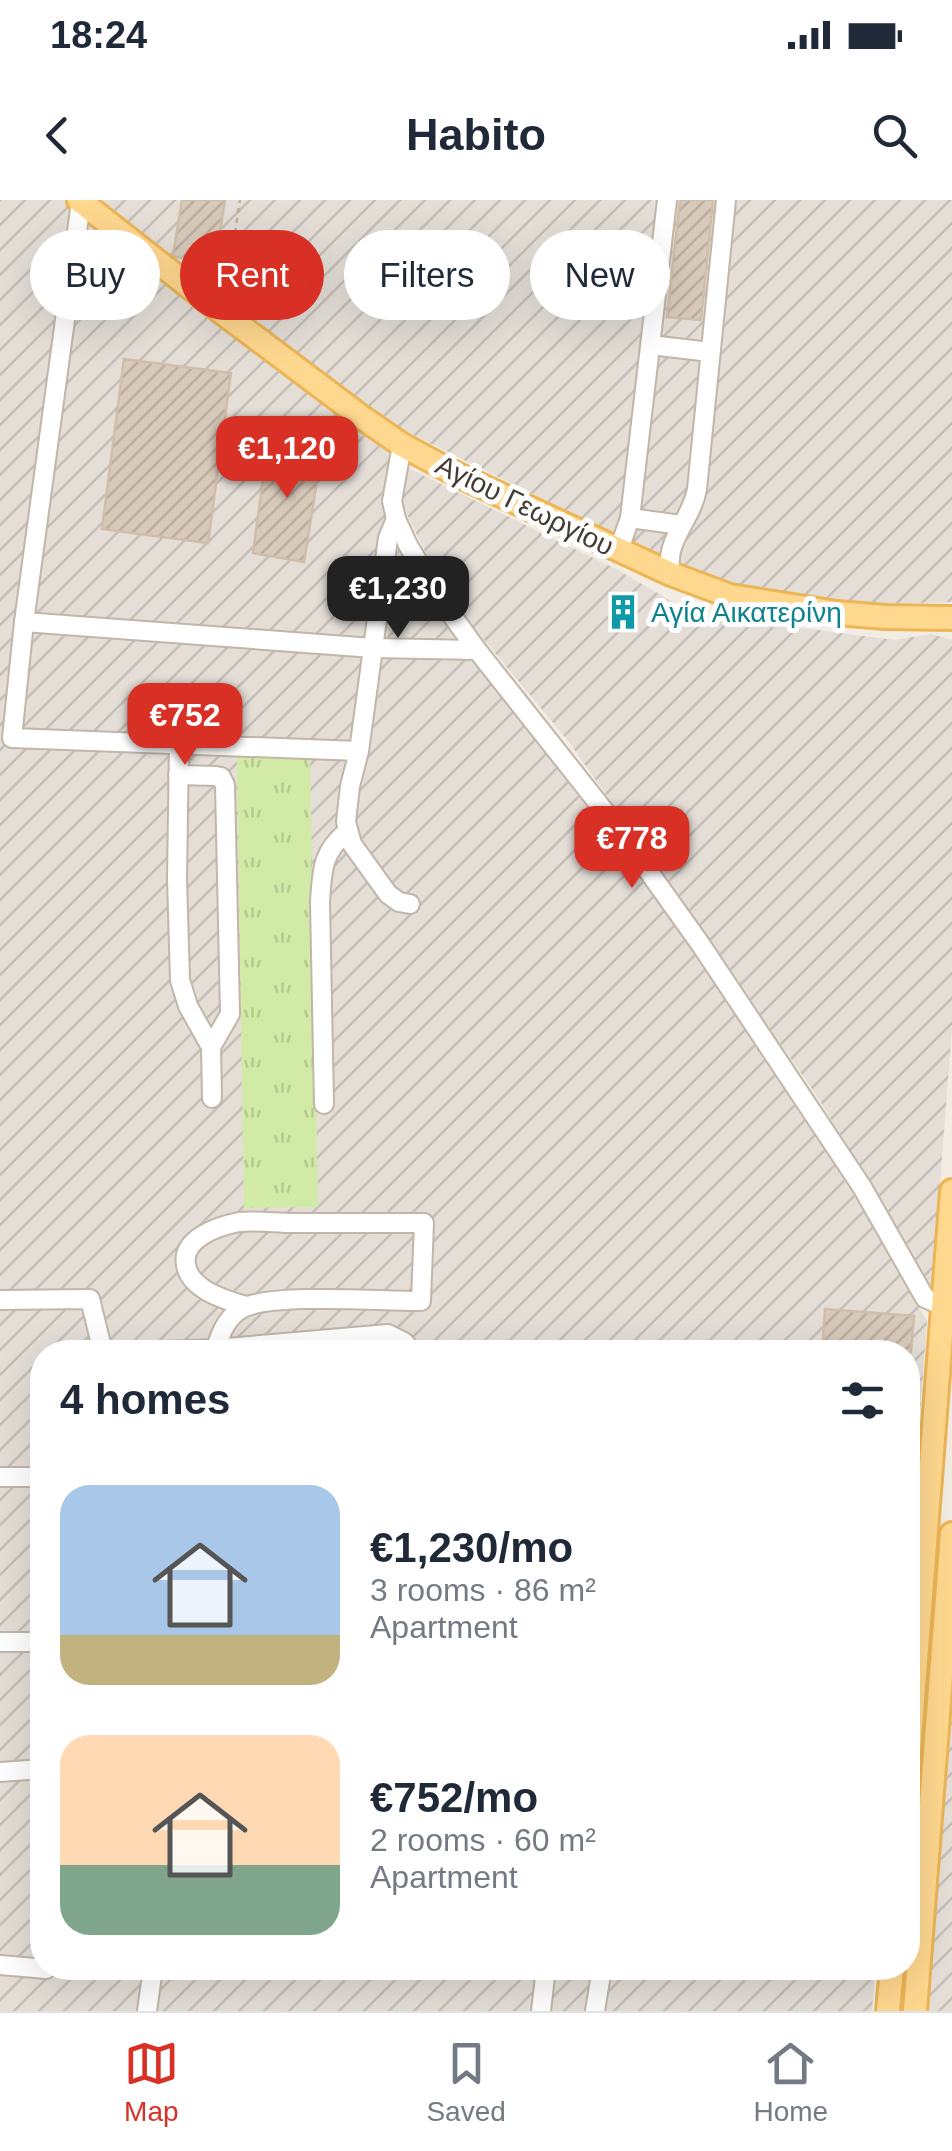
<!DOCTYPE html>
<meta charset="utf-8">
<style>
body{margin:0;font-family:Arial,sans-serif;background:#f6f6f7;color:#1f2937;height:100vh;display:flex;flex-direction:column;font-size:38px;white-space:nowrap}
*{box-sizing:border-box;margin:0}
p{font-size:32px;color:#747a83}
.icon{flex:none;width:55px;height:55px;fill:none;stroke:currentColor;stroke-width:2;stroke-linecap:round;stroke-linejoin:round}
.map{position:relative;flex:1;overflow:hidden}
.sheet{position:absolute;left:30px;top:1140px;width:890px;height:640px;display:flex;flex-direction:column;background:#fff;border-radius:40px;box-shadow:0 10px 40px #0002}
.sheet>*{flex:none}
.guide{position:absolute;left:30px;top:30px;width:892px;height:90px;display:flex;gap:20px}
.price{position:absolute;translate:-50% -85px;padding:0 22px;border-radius:20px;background:#d93025;color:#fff;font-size:32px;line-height:65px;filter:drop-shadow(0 2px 5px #0008)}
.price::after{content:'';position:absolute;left:50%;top:60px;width:30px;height:22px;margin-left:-15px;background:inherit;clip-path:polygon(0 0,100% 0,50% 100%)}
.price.active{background:#222;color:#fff}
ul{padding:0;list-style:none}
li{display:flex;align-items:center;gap:30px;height:250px;padding:0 30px}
li span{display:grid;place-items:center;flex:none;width:280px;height:200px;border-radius:30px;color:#555}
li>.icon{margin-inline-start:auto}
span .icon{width:120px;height:120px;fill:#fffc;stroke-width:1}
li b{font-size:42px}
h2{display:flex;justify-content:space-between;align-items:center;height:120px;padding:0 30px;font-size:42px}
.chip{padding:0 35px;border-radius:45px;background:#fff;box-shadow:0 10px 40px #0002;font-size:35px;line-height:90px}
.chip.active{background:#d93025;color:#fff}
.status{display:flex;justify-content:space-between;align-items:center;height:70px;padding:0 50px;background:#fff;direction:ltr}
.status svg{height:28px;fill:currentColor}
header{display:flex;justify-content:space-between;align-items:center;height:130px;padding:0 30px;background:#fff;font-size:45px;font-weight:700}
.tabs{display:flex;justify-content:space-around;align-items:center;height:140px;border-top:2px solid #e0e1e3;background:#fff;font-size:28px;color:#747a83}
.tabs a{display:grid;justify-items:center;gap:5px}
.tabs .active{color:#d93025}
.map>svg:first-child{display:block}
.industrial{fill:url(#industrial-furrows)}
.grass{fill:url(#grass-tufts)}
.building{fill:url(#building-hatch);stroke:#d0bea9;stroke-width:2.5}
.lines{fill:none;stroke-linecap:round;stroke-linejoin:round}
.minor-casing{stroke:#c1b6a7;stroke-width:22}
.major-casing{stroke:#ecb556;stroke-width:28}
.path{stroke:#c1ae94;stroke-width:2.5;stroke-dasharray:5 5;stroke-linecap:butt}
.minor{stroke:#fff;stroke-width:18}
.major{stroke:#ffd88f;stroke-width:22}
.labels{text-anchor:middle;stroke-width:10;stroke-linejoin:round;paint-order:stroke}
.street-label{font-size:28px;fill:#443c32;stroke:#fff}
.culture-label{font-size:28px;fill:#0d838f;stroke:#fff;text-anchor:start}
</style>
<div class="status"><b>18:24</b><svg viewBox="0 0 49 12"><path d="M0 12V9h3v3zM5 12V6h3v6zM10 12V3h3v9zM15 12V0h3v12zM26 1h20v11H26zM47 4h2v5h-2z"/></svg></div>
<header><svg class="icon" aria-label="back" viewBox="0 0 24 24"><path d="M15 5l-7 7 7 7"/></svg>Habito<svg class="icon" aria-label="search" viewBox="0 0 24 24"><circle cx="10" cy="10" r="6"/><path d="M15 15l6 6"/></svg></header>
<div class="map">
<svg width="952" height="1811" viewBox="0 0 952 1811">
<defs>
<pattern id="industrial-furrows" width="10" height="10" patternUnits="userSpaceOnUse" patternTransform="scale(2.5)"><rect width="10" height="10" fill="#e4ded7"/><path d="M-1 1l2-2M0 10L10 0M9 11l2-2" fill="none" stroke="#c5bfb9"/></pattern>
<pattern id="grass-tufts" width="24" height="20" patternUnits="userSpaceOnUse" patternTransform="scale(2.5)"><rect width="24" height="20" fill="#d1eba7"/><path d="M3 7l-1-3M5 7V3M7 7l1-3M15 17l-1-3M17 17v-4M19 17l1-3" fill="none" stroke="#b5ca90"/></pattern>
<pattern id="building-hatch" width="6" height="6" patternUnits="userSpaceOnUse" patternTransform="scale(2.5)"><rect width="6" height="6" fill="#d8caba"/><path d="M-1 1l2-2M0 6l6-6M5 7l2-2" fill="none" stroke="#bbaea0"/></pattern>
</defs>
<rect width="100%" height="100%" fill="#f3ece2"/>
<!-- industrial -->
<g class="industrial">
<polygon points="0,0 952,0 952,402 840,405 762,397 693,373 397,227 385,315 426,396 616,640 763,853 879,1035 927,1121 908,1368 908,1152 42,1152 42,1768 875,1768 872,1811 0,1811"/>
<polygon points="404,266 616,369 694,414 894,440 931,434 952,440 952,828 932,1088 815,893 569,542 446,394 397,294"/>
<polygon points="952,1482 952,1811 924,1811 928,1747"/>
</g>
<!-- grass -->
<polygon class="grass" points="237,552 310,555 318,1007 244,1008"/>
<!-- building -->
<g class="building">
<polygon points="182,0 225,0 215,63 176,57 173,55"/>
<polygon points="680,0 713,0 701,120 667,117"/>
<polygon points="124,159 231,173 208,343 102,329"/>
<polygon points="268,241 322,250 304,362 253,353"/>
<polygon points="825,1109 914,1116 911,1152 822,1152"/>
</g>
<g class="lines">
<defs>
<g id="minor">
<polyline points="81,2 24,422 12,538 359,551"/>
<polyline points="651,145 710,152"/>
<polyline points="402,245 392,301 396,319 408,345 438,396 477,450 617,627 701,745 862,987 925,1098 943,1106"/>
<polyline points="630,318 681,325"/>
<polyline points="396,319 388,338 359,551 350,586 346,622 352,644 388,694 399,702 410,704"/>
<polyline points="616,348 623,338 630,318 667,0"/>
<path d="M671,374C663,341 692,320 697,289L726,0"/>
<polyline points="24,422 373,448 477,450"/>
<polyline points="179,544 177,679 180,780 188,806 211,847 212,898"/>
<polyline points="178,575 216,576 221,577 225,585 230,814 211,847"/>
<path d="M324,904L320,702C322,671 322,651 348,631"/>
<polyline points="0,1100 90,1099 103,1152"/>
<polyline points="139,1152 215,1149 388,1134 404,1142 413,1152"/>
<path d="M215,1152C219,1136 227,1116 243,1108C273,1093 382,1101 421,1101L424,1023C380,1023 337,1023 293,1023C276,1023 256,1020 239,1022C219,1026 181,1038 186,1065C190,1090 226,1100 246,1106"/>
<polyline points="0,1277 42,1277"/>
<polyline points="0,1442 42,1442"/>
<polyline points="0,1572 42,1569"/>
<polyline points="0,1765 46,1769"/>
<polyline points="147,1811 153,1768"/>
<polyline points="541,1811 546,1768"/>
<polyline points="595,1811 602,1768"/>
</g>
<g id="major">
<polyline points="79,0 223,113 360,216 402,245 458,275 671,374 730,396 837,413 885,417 952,418"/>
<polyline points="908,1565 952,991"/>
<polyline points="888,1811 892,1768"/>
<polyline points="915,1811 952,1334"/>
</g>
</defs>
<!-- minor casing -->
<use href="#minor" class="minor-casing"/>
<!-- major casing -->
<use href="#major" class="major-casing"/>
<!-- path -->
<polyline class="path" points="226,92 240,0"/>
<!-- minor -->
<use href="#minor" class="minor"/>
<!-- major -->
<use href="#major" class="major"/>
</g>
<!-- icons -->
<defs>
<symbol id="building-bare" viewBox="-9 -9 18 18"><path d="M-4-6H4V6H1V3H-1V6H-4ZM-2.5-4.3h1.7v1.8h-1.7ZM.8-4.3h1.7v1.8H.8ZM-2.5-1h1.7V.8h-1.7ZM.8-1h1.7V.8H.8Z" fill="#0f9aa8" stroke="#fff" stroke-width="2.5" paint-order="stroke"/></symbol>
</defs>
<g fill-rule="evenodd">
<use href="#building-bare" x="598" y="387" width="50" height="50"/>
</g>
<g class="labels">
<!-- street labels -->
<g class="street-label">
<text transform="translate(525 305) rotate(26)" y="10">Αγίου Γεωργίου</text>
</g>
<!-- culture labels -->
<g class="culture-label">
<text x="651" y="422">Αγία Αικατερίνη</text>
</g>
</g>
</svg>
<b class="price" style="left:287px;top:301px">€1,120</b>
<b class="price active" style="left:398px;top:441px">€1,230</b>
<b class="price" style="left:185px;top:568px">€752</b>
<b class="price" style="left:632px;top:691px">€778</b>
<div class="guide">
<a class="chip">Buy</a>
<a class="chip active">Rent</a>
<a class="chip">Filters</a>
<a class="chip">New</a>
</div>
<section class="sheet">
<h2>4 homes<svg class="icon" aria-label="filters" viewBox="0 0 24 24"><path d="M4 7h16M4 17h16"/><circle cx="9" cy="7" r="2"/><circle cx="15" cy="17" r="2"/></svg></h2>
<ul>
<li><span style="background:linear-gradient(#a9c7e8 75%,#c2b280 0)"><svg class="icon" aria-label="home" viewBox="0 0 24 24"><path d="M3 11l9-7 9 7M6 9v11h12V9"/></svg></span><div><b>€1,230/mo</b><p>3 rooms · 86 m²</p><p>Apartment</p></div></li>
<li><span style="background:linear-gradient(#ffd9b3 65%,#7fa58c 0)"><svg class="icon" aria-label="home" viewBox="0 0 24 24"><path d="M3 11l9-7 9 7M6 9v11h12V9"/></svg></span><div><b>€752/mo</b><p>2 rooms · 60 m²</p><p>Apartment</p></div></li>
</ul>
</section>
</div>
<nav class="tabs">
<a class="active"><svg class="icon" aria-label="map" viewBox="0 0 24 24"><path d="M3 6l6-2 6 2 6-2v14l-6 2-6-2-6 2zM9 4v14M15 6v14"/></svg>Map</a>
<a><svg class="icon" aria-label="saved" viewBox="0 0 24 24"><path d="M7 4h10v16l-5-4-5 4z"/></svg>Saved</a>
<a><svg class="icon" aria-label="home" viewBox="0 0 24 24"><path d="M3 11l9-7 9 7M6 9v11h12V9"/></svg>Home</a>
</nav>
